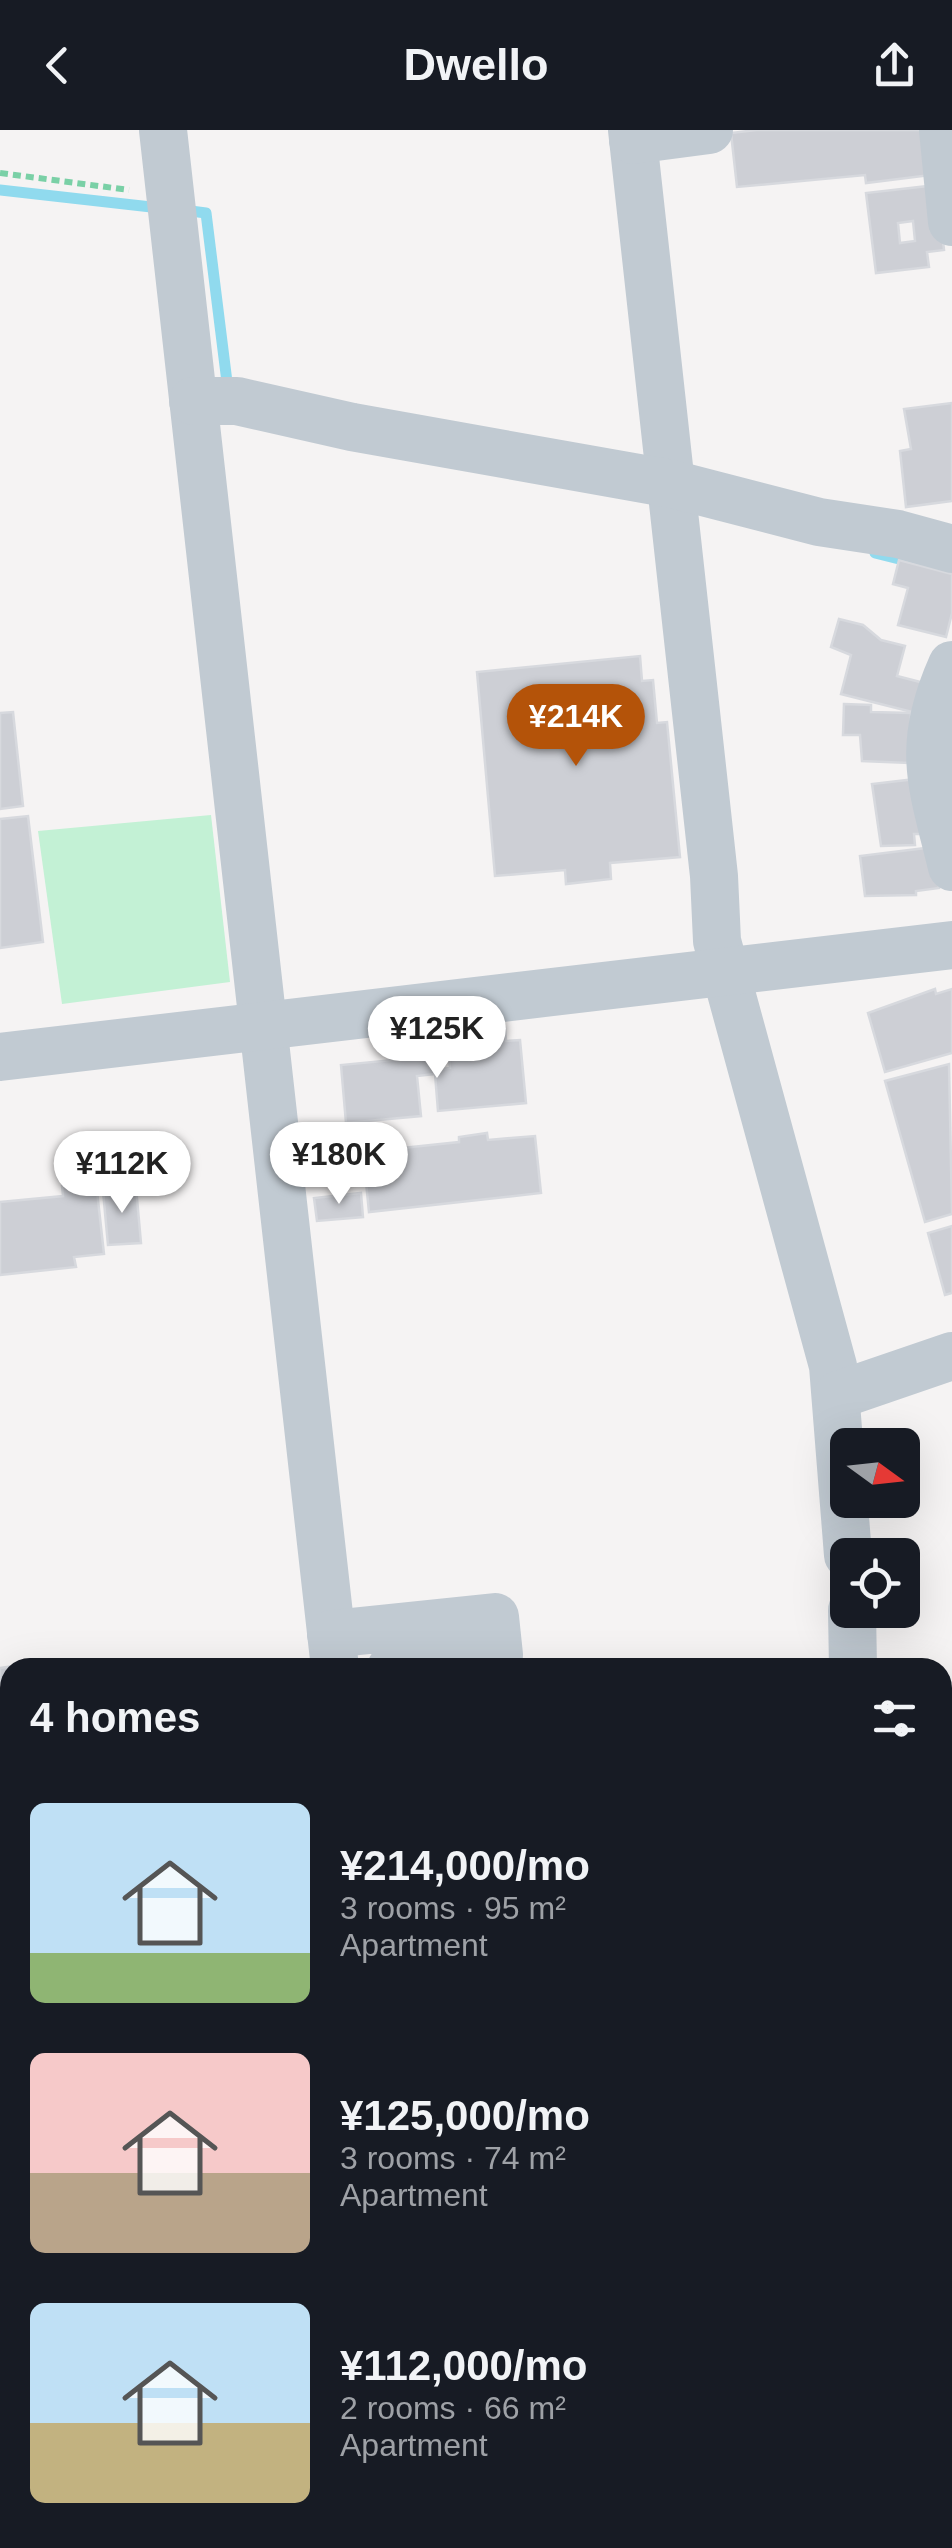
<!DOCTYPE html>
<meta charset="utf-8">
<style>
body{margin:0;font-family:Helvetica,sans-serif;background:#242831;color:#f1f3f6;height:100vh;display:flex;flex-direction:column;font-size:38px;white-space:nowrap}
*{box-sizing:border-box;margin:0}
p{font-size:32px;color:#9ea1a6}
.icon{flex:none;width:55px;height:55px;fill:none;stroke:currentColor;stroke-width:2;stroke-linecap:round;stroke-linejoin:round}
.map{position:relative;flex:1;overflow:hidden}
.side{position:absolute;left:0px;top:1528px;width:952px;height:892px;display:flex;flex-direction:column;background:#171b24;border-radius:30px 30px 0 0;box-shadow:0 10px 40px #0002}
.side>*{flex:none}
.needle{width:65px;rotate:105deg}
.buttons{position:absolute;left:830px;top:1298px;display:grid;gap:20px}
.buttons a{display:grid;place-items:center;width:90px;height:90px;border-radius:15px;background:#171b24;box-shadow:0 10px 40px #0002;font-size:50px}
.price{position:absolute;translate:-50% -85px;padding:0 22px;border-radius:35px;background:#fff;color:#222;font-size:32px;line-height:65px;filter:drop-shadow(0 2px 5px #0008)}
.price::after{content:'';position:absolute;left:50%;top:60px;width:30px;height:22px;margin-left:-15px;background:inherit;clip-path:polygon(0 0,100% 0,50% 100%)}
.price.on{background:#b45309;color:#fff}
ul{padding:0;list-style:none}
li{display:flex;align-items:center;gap:30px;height:250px;padding:0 30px}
li span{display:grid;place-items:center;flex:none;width:280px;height:200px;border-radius:15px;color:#555}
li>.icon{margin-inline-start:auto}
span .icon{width:120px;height:120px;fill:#fffc;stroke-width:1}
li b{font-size:42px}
h2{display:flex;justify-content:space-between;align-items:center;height:120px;padding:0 30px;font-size:42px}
header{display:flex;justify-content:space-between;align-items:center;height:130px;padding:0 30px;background:#171b24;font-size:45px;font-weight:700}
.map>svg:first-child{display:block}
.green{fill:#c3f1d5}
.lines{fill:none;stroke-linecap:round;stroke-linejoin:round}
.stream{stroke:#90daee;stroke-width:11}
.building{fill:#cdcfd5;stroke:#d7d9de;stroke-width:2.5;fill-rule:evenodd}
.path{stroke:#7ad0a6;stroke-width:6;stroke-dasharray:8 5;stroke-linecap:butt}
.minor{stroke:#c1cad2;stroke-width:48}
.major{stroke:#b3c2d1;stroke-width:55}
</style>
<header><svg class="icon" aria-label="back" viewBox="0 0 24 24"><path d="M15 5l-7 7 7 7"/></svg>Dwello<svg class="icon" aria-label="share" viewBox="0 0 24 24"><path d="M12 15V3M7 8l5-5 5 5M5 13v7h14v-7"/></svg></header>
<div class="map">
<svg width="952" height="2418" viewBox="0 0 952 2418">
<rect width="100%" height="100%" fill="#f5f3f3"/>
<!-- green -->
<polygon class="green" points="211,685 230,852 62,874 38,701"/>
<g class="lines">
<!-- stream -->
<g class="stream">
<polyline points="0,60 160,78"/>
<polyline points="183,80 206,83 228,260"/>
<polyline points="875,423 915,433"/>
</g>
</g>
<!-- building -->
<g class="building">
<polygon points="756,0 935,0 939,44 866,53 865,45 737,57 731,3"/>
<path d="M937,55L944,120L927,122L929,137L876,143L866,63ZM913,91L915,111L900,113L898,93Z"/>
<polygon points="952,273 952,371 906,377 900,321 911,319 904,279"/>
<polygon points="899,430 952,444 952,483 946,507 898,495 908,458 893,454"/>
<polygon points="839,489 863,495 881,510 905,516 897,546 924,553 916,583 841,564 851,525 831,517"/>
<polygon points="640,526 642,551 653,550 657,593 667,592 680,727 610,733 611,749 566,754 565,740 495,746 477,542"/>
<polygon points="844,574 871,575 871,582 911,583 909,633 862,631 860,605 843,605"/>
<polygon points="13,582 23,676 0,679 0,583"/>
<polygon points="916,649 922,704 914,704 915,715 881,716 872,654"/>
<polygon points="28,686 43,812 0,818 0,689"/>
<polygon points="934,717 939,758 916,761 916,765 865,766 860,726"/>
<polygon points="935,859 936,864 952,859 952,923 885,942 868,883"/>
<polygon points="505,898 506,911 520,910 526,973 438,981 435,944 417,946 421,986 346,993 341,935 433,926 434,940 450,938 448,918 481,915 479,901"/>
<polygon points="949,934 952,1084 925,1092 885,951"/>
<polygon points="487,1003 488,1010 535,1006 541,1063 369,1082 363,1022 459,1012 459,1007"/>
<polygon points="96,1052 104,1124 74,1127 76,1137 0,1145 0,1072 63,1066 62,1056"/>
<polygon points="136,1057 141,1113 108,1115 103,1061"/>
<polygon points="361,1063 363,1087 317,1091 314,1068"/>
<polygon points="952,1096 952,1163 945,1165 928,1103"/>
<polygon points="27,1534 10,1538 10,1626 0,1627 0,1538"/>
<polygon points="942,2104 952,2124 952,2179 942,2182"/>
<polygon points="952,2195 952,2252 942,2255 942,2198"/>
<polygon points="227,2410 270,2410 273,2418 230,2418"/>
<polygon points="317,2410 405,2410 408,2418 320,2418"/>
<polygon points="488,2410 514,2410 517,2418 468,2418"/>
<polygon points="691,2410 743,2410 746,2418 688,2418"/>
<polygon points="856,2410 925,2410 927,2418 859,2418"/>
</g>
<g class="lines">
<!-- path -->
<polyline class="path" points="0,43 129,60"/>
<!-- minor -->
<g class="minor">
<polyline points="163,0 335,1538"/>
<polyline points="632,0 714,746 717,811 833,1236 848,1425"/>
<polyline points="943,0 952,92"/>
<polyline points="633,10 709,0"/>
<polyline points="193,271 237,271 352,297 672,354 819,392 898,404 952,419"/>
<path d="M952,535C915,618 932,654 952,737"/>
<polyline points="0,927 952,815"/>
<polyline points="838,1265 952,1226"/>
<polyline points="852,1480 853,1538"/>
<polyline points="331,1504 495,1487 499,1525 391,1538"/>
<polyline points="942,1630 952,1626"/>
<polyline points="942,1831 952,1858"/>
<polyline points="942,1956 952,1953"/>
<polyline points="942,2075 952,2095"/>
<polyline points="155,2410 158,2418"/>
<polyline points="670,2410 673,2418"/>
</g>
<!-- major -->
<g class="major">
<polyline points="0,2249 10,2249"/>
<polyline points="942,2325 952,2325"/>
</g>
</g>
</svg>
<div class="buttons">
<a><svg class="needle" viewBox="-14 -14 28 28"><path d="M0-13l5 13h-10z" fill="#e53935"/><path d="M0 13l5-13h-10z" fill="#9ea1a6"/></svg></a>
<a><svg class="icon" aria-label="locate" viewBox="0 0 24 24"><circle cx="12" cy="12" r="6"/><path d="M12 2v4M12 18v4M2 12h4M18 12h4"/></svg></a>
</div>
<b class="price on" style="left:576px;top:639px">¥214K</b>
<b class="price" style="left:437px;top:951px">¥125K</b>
<b class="price" style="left:339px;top:1077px">¥180K</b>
<b class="price" style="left:122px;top:1086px">¥112K</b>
<section class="side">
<h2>4 homes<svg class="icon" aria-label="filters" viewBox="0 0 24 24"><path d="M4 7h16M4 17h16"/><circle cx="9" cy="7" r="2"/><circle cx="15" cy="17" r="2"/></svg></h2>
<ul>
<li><span style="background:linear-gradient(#bfe0f5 75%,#8fb573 0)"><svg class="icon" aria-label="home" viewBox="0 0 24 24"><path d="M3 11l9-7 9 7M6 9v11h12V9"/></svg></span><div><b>¥214,000/mo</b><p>3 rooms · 95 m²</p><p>Apartment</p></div></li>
<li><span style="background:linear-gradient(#f6c9c9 60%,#b9a48a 0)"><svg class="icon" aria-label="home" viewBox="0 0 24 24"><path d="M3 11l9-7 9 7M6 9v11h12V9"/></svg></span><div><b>¥125,000/mo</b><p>3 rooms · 74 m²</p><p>Apartment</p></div></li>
<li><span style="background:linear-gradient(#bfe0f5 60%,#c2b280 0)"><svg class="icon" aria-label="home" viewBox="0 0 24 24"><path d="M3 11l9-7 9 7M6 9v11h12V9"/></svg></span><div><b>¥112,000/mo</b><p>2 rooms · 66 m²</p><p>Apartment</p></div></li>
</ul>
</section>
</div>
